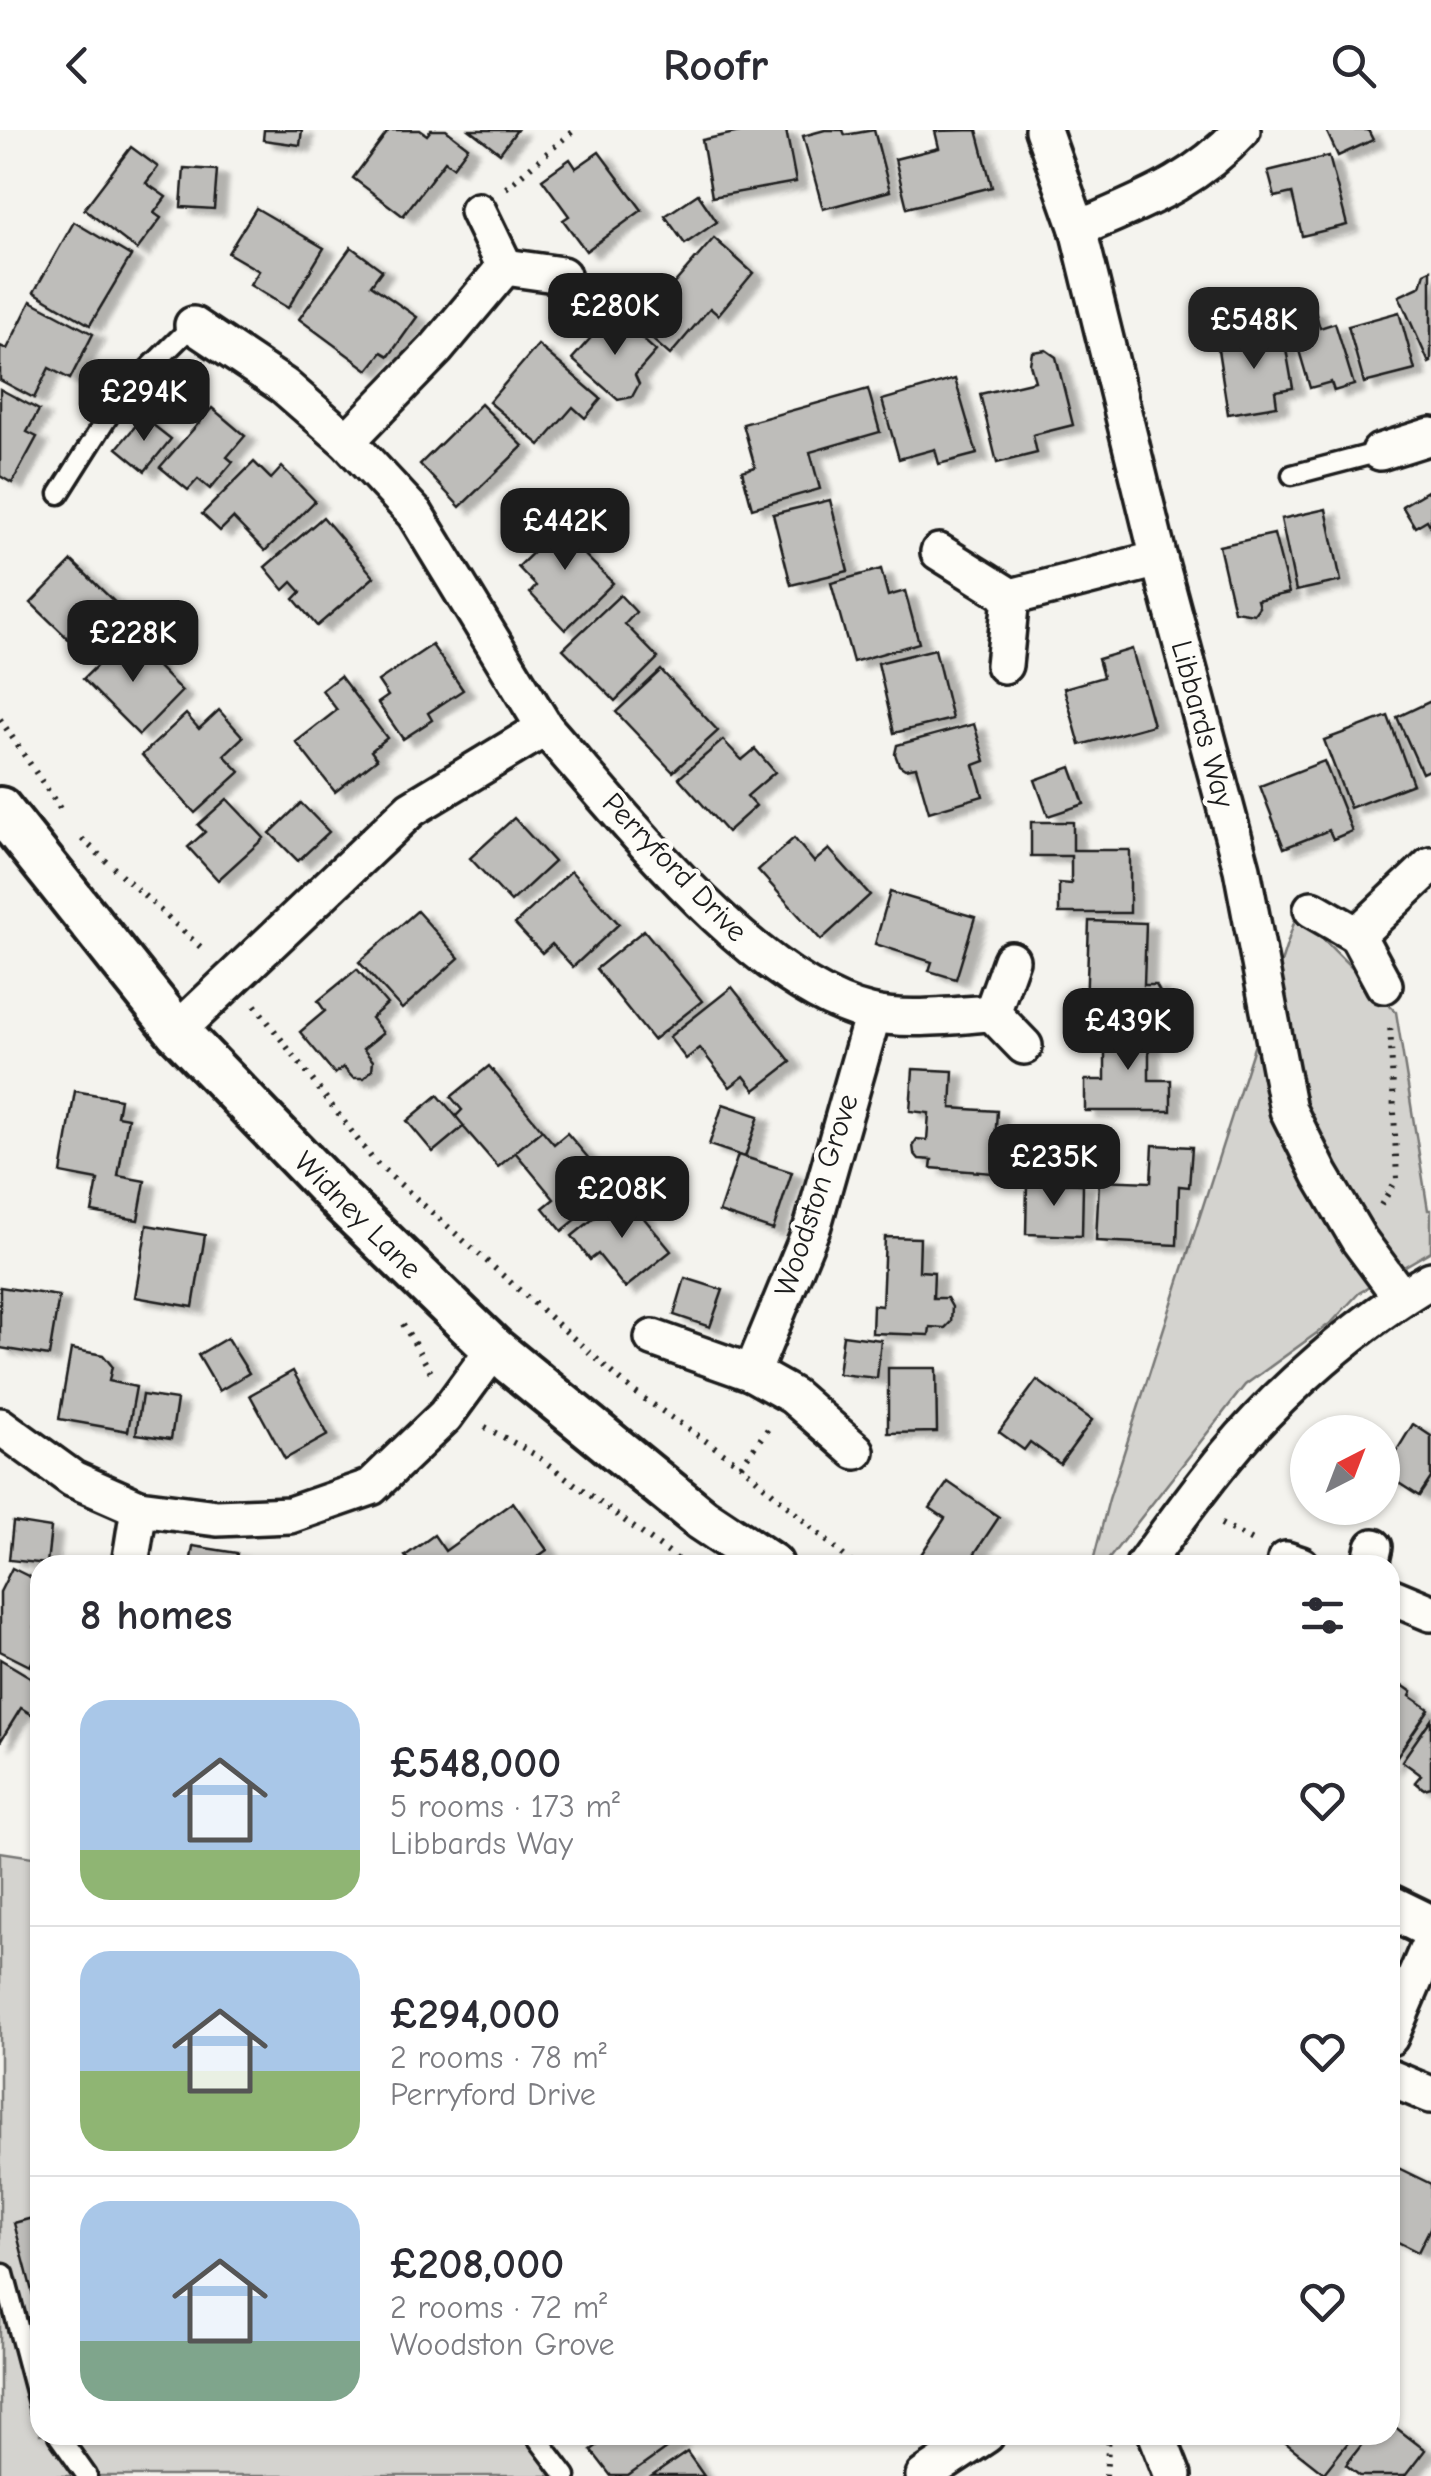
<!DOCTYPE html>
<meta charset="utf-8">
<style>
body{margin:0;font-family:"Comic Neue",sans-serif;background:#f7f7f7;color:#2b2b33;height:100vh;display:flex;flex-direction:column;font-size:38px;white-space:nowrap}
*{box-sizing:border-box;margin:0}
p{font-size:32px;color:#7c7c81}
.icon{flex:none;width:55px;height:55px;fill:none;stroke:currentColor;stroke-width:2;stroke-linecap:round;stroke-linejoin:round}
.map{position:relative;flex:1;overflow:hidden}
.details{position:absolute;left:30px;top:1425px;width:1370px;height:890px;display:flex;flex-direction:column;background:#fff;border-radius:30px;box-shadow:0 2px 8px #0004}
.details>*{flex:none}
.needle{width:65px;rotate:42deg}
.buttons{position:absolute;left:1290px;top:1285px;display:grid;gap:20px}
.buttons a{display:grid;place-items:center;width:110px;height:110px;border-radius:50%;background:#fff;box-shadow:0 2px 8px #0004;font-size:50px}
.price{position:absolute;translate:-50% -85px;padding:0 22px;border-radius:20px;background:#1c1c1c;color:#fff;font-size:32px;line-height:65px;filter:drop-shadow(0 2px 5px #0008)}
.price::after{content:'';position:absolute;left:50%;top:60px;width:30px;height:22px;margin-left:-15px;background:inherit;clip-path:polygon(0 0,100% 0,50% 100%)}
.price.current{background:#222;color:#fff}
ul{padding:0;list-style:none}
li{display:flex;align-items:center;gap:30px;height:250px;padding:0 50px}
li+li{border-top:2px solid #e1e1e2}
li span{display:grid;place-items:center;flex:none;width:280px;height:200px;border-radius:30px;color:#555}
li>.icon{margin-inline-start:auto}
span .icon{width:120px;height:120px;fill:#fffc;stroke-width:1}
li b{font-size:42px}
h2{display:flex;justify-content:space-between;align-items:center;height:120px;padding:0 50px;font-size:42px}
header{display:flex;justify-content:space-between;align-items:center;height:130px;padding:0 50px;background:#fff;font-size:45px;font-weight:600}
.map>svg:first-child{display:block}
.green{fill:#d4d3cf;stroke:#787876;stroke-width:2.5}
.building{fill:#bebdba;stroke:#1c1c1c;stroke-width:2.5;filter:url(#shadow)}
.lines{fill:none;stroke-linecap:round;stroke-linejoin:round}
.service-casing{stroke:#1c1c1c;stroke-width:25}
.minor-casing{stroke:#1c1c1c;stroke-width:42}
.tertiary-casing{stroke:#1c1c1c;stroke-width:50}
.path{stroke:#1c1c1c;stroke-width:6;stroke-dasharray:2.5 8;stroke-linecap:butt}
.service{stroke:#fdfcf7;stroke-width:18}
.minor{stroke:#fdfcf7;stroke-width:35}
.tertiary{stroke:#fdfcf7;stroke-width:42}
.labels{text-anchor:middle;stroke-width:9;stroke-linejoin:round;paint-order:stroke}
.street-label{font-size:30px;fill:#1c1c1c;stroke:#fdfcf7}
</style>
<header><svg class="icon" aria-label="back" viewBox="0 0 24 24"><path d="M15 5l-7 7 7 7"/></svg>Roofr<svg class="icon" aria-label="search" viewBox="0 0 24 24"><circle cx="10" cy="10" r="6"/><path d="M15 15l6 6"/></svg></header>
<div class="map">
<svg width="1431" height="2346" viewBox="0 0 1431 2346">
<defs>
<filter id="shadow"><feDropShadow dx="11" dy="6" stdDeviation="2.5" flood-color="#0004"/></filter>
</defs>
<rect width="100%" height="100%" fill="#f4f3ee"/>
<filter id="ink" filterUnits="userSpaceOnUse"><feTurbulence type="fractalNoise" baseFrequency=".01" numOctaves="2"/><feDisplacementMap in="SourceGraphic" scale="20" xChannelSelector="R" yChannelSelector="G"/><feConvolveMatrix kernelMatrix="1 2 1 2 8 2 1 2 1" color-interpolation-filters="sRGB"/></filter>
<g filter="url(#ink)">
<!-- green -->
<g class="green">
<polygon points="1297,783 1396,882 1428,1080 1431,1080 1431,1121 1359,1163 1332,1192 1245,1255 1104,1435 1092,1435 1109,1369"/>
<polygon points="0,1722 40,1728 40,2305 531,2305 551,2346 0,2346"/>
</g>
<!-- building -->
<g class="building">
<polygon points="264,0 302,0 300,15 263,10"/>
<polygon points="389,0 420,0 427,5 431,0 446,0 468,17 453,37 445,31 403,86 353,48"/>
<polygon points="470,0 517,0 500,23"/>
<polygon points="786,0 796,52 712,67 702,10 749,0"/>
<polygon points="825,0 843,0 845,5 874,0 890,61 823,79 803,6"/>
<polygon points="977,0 992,57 907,78 895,29 939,18 935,1"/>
<polygon points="1326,0 1368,0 1373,10 1338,26"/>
<polygon points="131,17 158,37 146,53 166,67 154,83 161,88 137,120 84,79"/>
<polygon points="599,22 642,80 586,121 563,90 569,86 542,49 570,29 576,38"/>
<polygon points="1329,26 1347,95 1302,106 1292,63 1275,67 1268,41"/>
<polygon points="184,38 217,40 214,79 181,77"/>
<polygon points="698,64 717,92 685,114 665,86"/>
<polygon points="256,78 324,118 288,178 250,155 259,141 228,123"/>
<polygon points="74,92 131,126 90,195 34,162"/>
<polygon points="714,108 753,143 718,185 710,178 670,225 637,196"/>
<polygon points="351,117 382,140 371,155 417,187 389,226 382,222 368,240 299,189"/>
<polygon points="1431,140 1431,232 1429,233 1399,166 1421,156 1425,143"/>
<polygon points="31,171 93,204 70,249 49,238 34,268 0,250 0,216 7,219"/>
<polygon points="1314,178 1320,198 1335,193 1354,255 1334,261 1331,252 1310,258 1289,186"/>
<polygon points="1399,182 1415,240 1364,253 1348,196"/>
<polygon points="613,183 656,221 635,245 639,254 632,267 618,270 572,229"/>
<polygon points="1283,202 1293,258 1275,261 1277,276 1228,284 1217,213"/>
<polygon points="538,215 601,269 585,288 573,277 540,315 489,272"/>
<polygon points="1046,220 1056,227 1073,295 1033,305 1037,323 997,333 980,264 1035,251 1030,234 1032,222"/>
<polygon points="955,249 977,324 939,334 935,319 899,329 882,270"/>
<polygon points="0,259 39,280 27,302 37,307 12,353 0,346"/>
<polygon points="868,259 880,302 810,322 820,359 752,378 742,341 755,337 743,294"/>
<polygon points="481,274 523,316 460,377 420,334"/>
<polygon points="212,278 245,306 227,327 233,332 210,359 198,349 188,360 160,337"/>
<polygon points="143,287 171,309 145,341 117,318"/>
<polygon points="254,332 271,349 282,337 315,371 265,421 233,388 220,401 202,384"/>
<polygon points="1431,359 1431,397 1427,390 1415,397 1402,376"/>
<polygon points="830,370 848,441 791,455 773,384"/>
<polygon points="1326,379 1341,451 1296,461 1281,389"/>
<polygon points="574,383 594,403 578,418 613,453 565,500 530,463 536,456 518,437"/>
<polygon points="323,387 374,447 317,496 294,469 301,462 292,452 284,460 265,437"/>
<polygon points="1274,404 1289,463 1257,470 1259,477 1254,484 1234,481 1219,416"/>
<polygon points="72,431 127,484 86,526 31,473"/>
<polygon points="881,439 888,466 905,461 919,513 853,532 831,453"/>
<polygon points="620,465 636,482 625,494 658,528 615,571 563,519"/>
<polygon points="127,506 182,561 139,605 83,549"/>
<polygon points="432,515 463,560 428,583 432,590 403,609 378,573 388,566 378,551"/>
<polygon points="935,519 952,589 894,603 878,533"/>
<polygon points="1132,519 1153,595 1080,615 1064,558 1103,547 1098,529"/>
<polygon points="661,540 718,601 673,642 616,582"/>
<polygon points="340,546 387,608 371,621 377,629 335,662 296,612 337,580 322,560"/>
<polygon points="1431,571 1431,639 1422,643 1397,587"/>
<polygon points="219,580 243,607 224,625 240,642 195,683 142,625 186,584 199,599"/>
<polygon points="1388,586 1413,654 1350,678 1324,610"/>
<polygon points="974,594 985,631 974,635 983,666 929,682 916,637 905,639 899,635 895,624 897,615"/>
<polygon points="723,610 742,630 755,619 775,642 747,666 756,676 727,702 679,648"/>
<polygon points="1324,631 1352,701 1333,709 1329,700 1284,718 1260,656"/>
<polygon points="1071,637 1084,674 1048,686 1035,650"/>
<polygon points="227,669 264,708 218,750 188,717 205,702 198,695"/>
<polygon points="301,673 329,702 298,731 270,703"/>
<polygon points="514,688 554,732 511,772 470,728"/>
<polygon points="1031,692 1073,692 1073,720 1130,720 1130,783 1059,783 1059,753 1071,754 1071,726 1031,726"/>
<polygon points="794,708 814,732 829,719 870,765 821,810 758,740"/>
<polygon points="571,741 619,794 573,837 552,814 542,823 515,794"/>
<polygon points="890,762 975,787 956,849 929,841 932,832 875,814"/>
<polygon points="417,781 459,828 402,879 359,832"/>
<polygon points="1089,791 1146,793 1144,855 1156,855 1161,864 1159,876 1152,881 1086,878"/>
<polygon points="644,800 702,871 653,910 596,839"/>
<polygon points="357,839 387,874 371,888 383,903 363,919 373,931 372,940 364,948 353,948 343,937 335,944 300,902 325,881 318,871"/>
<polygon points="732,857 791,932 755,960 744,946 730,957 700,918 686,929 669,907"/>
<polygon points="1105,890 1149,890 1149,950 1171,950 1171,981 1085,981 1085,950 1105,950"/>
<polygon points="489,936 542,1000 498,1037 455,987 462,980 451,967"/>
<polygon points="913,939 953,941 951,978 997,981 993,1043 931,1038 932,1030 919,1029 914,1023 913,1015 917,1009 927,1010 929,983 910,981"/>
<polygon points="75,961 120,969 117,986 128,988 118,1046 145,1051 138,1090 92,1082 98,1050 61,1043"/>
<polygon points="438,965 464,996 433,1022 407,991"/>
<polygon points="723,974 759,986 745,1027 709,1015"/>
<polygon points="542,1000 554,1014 567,1003 614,1058 562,1101 543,1078 554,1069 515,1022"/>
<polygon points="1006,1000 1041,1001 1039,1041 1004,1040"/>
<polygon points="1153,1015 1192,1017 1189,1057 1179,1056 1177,1115 1096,1111 1099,1050 1151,1052"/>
<polygon points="738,1025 792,1042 773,1100 719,1082"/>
<polygon points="1027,1052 1083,1054 1082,1106 1026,1104"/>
<polygon points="624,1064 671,1121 625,1158 598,1124 590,1130 572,1106"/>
<polygon points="147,1095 205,1105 193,1177 135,1167"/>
<polygon points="885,1107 920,1108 919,1141 934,1142 933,1168 947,1168 952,1177 951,1192 945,1198 930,1197 929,1205 872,1203 873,1175 882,1176"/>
<polygon points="685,1148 723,1160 710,1197 674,1185"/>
<polygon points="0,1157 59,1166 49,1226 0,1218"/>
<polygon points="843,1205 881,1210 877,1248 838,1244"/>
<polygon points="227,1208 249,1243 219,1261 198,1225"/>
<polygon points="71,1219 103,1225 112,1236 109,1251 136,1257 128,1301 59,1289"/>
<polygon points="888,1238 936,1238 937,1302 888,1303"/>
<polygon points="293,1241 328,1305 285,1329 250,1265"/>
<polygon points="1037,1250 1092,1290 1060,1334 1030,1312 1024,1320 999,1302"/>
<polygon points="142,1265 177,1270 171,1309 136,1304"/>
<polygon points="1413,1294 1431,1306 1431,1348 1419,1366 1383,1343"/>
<polygon points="948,1352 999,1387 967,1435 933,1435 920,1426 945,1388 930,1378"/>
<polygon points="513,1372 547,1420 526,1435 412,1435 405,1426 434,1405 445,1421"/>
<polygon points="13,1392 51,1398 47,1434 9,1430"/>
<polygon points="193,1416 237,1423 235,1435 190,1435"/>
<polygon points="12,1438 40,1452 40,1484 34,1497 40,1500 40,1516 30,1536 0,1521 0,1462"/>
<polygon points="0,1529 40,1553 40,1581 36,1587 21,1578 0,1612"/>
<polygon points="1395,1550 1412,1562 1410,1566 1429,1579 1391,1635 1390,1558"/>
<polygon points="1431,1589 1431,1657 1424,1659 1415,1652 1421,1645 1402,1631"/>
<polygon points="1390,2034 1431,2054 1431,2096 1418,2122 1390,2108"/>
<polygon points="40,2086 40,2192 14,2093"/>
<polygon points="1390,2293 1425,2320 1405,2346 1360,2346 1346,2335 1369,2305 1390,2305"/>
<polygon points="596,2305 672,2305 677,2311 628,2346 611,2346 591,2320 601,2313"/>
<polygon points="1285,2305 1354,2305 1324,2343 1282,2310"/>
<polygon points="687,2322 704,2346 652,2346"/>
</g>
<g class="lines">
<defs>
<g id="service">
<polyline points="1292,345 1380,322"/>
<polyline points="59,364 121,266 193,195"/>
<polyline points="4,2144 40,2280"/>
<polyline points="58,2305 87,2346"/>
<polyline points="535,2305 566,2346"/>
</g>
<g id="minor">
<polyline points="1043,0 1078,99 1159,429 1242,739 1288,980 1320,1044 1359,1110 1401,1167"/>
<polyline points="478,81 505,137"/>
<path d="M1078,99C1142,71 1194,53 1242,0"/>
<polyline points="193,195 284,256 347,311 415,384 545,598"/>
<polyline points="347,311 436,219 505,137 562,145"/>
<polyline points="1380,322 1431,306"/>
<polyline points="939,422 1011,467 1159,429"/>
<polyline points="1004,535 1011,467"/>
<polyline points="1312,779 1357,805"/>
<polyline points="1384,855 1357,805 1431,735"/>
<polyline points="992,883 1011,830"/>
<path d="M177,901L411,679L545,598C624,687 753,855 870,883C905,892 956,885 992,883L1024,916"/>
<polyline points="653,1208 752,1243"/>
<polyline points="0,1296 73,1349 139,1378 217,1388 290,1385 371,1357 445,1286 494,1219"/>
<polyline points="856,1321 793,1266 752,1243 813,1095 873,884"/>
<polyline points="1286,1430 1301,1435"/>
<polyline points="130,1435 139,1378"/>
<path d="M1144,1435C1171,1398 1198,1360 1227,1325C1278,1263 1362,1189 1431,1150"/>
<polyline points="1370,1435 1374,1417"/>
<polyline points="1390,1466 1431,1483"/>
<polyline points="1390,1907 1431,1811"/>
<polyline points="1390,1948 1431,1965"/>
<polyline points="1157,2305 1173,2346"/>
<polyline points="924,2346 986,2305"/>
</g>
<g id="tertiary">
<polyline points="0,679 177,901 342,1072 494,1219 702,1389 771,1435"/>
<polyline points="1390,1777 1431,1797"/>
</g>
</defs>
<!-- service casing -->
<use href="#service" class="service-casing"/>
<!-- minor casing -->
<use href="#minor" class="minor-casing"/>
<!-- tertiary casing -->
<use href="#tertiary" class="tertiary-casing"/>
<!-- path -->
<g class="path">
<polyline points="506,58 574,0"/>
<polyline points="0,589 63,683"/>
<polyline points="82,709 206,822"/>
<polyline points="255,875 374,1031 633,1261 741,1335 854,1435"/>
<polyline points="1381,1075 1397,1049 1390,893"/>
<polyline points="403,1194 432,1244"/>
<polyline points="485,1297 534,1324 685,1435"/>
<polyline points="741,1335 770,1296"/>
<polyline points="1221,1394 1254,1412"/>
<polyline points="1106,2346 1109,2305"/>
</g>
<!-- service -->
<use href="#service" class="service"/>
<!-- minor -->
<use href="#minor" class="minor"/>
<!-- tertiary -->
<use href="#tertiary" class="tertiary"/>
</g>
</g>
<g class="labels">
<!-- street labels -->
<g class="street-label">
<text transform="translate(1203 594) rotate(75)" y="10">Libbards Way</text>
<text transform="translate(675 737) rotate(46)" y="10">Perryford Drive</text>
<text transform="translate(816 1065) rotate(-72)" y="10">Woodston Grove</text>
<text transform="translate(358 1085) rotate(45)" y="10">Widney Lane</text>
</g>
</g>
</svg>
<div class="buttons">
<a><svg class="needle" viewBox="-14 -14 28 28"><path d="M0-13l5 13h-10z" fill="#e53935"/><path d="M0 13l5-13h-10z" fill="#7c7c81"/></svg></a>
</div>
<b class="price" style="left:615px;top:228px">£280K</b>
<b class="price current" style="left:1254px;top:242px">£548K</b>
<b class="price" style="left:144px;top:314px">£294K</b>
<b class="price" style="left:565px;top:443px">£442K</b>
<b class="price" style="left:133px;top:555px">£228K</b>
<b class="price" style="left:1128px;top:943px">£439K</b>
<b class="price" style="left:1054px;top:1079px">£235K</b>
<b class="price" style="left:622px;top:1111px">£208K</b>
<section class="details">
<h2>8 homes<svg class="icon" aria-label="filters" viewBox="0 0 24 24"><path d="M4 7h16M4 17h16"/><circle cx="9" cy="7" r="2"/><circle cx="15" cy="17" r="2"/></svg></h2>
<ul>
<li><span style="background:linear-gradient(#a9c7e8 75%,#8fb573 0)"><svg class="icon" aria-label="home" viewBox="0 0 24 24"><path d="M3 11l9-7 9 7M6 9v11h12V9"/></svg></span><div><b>£548,000</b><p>5 rooms · 173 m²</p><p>Libbards Way</p></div><svg class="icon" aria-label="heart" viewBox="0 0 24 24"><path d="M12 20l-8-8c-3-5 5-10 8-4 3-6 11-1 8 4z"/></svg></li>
<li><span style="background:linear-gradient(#a9c7e8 60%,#8fb573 0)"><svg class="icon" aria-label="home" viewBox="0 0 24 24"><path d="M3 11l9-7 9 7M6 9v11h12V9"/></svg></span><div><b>£294,000</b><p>2 rooms · 78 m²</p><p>Perryford Drive</p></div><svg class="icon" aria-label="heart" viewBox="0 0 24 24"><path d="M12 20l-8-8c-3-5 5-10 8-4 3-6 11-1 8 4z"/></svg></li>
<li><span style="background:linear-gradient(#a9c7e8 70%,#7fa58c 0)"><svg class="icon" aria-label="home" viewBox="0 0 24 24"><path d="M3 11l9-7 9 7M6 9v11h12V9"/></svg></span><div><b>£208,000</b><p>2 rooms · 72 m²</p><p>Woodston Grove</p></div><svg class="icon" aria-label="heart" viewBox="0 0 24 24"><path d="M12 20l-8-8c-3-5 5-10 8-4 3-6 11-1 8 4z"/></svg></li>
</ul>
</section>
</div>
